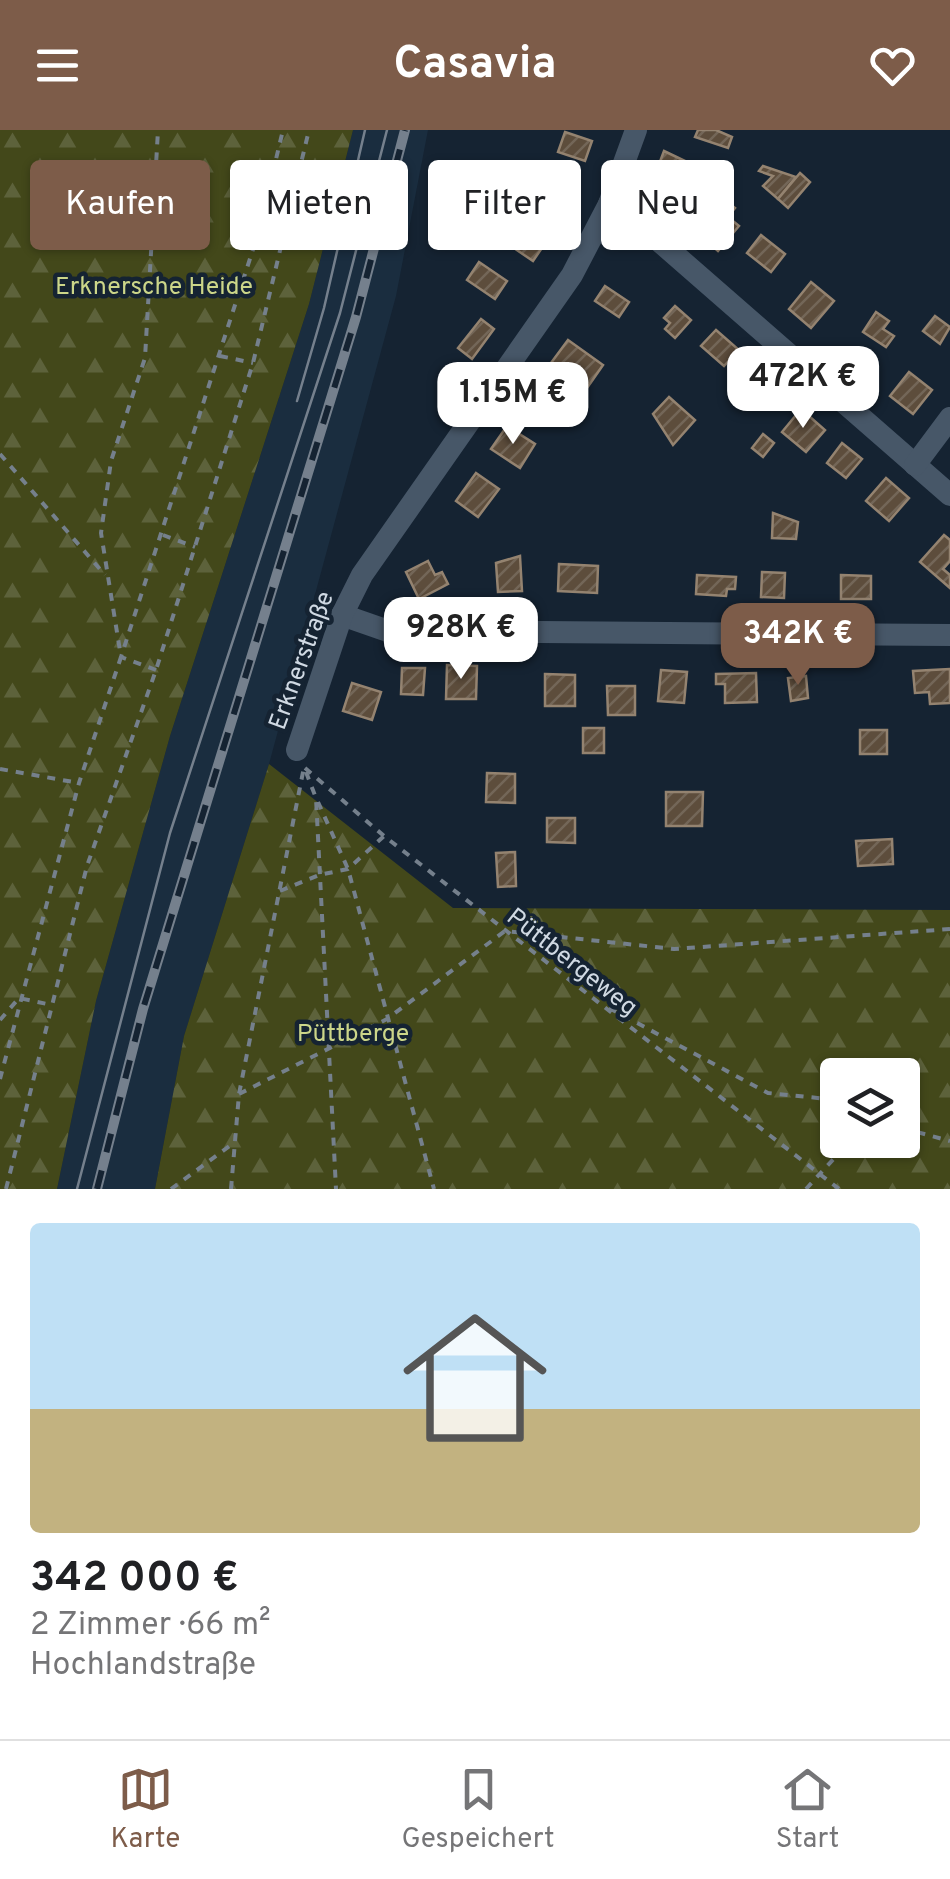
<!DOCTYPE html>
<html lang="de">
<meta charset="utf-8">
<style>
body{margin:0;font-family:Overpass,sans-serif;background:#f6f6f6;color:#202124;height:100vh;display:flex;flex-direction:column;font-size:38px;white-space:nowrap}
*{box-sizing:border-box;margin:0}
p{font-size:32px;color:#757577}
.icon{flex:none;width:55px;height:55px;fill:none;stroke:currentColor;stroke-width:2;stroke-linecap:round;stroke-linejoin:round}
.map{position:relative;height:1059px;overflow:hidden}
.sheet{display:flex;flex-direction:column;background:#fff;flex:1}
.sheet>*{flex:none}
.top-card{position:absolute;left:30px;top:30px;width:890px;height:90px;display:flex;gap:20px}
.buttons{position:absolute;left:820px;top:928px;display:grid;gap:20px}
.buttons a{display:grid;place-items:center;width:100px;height:100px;border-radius:10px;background:#fff;box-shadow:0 2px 8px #0004;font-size:50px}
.price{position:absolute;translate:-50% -85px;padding:0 22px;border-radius:20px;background:#fff;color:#222;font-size:32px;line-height:65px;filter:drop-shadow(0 2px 5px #0008)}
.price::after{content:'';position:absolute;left:50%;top:60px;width:30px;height:22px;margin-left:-15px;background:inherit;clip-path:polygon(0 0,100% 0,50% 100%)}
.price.on{background:#7d5c49;color:#fff}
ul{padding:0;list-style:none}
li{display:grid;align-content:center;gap:20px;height:530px;padding:0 30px}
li+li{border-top:2px solid #e0e0e0}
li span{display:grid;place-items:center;height:310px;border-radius:10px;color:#555}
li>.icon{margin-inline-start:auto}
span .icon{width:180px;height:180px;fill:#fffc;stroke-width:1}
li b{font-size:42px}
.chip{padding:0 35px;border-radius:10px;background:#fff;box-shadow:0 2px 8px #0004;font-size:35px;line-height:90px}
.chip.on{background:#7d5c49;color:#fff}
header{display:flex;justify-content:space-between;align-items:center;height:130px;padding:0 30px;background:#7d5c49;color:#fff;font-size:45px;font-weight:700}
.menu{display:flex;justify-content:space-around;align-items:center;height:140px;border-top:2px solid #e0e0e0;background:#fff;font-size:28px;color:#757577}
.menu a{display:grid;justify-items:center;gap:5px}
.menu .on{color:#7d5c49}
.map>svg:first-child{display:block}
.built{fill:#1a2d3f}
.forest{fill:url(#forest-firs);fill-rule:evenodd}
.building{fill:url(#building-hatch);stroke:#948370;stroke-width:2.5}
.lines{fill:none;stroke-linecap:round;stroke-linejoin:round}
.path{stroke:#75808c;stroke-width:4;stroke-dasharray:8 8;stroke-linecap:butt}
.street{stroke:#475768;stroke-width:22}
.tram{stroke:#75808d;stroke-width:2.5}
.rail-casing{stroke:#75808d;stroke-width:10}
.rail{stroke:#152332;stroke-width:6;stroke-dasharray:19;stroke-linecap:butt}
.labels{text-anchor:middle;stroke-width:9;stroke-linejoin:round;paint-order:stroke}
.park-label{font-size:25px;fill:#ccd689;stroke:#152332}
.street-label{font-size:25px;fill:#d0d9e3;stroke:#152332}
</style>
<header><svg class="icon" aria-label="menu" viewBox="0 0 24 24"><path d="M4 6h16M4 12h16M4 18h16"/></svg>Casavia<svg class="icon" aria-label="heart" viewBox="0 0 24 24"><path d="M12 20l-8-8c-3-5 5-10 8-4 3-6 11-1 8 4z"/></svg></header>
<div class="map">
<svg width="950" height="1059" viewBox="0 0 950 1059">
<defs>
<pattern id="forest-firs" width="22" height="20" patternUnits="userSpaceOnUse" patternTransform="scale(2.5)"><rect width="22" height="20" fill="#43481a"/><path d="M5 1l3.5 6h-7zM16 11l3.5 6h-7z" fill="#5d623b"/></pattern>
<pattern id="building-hatch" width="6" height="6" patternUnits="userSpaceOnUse" patternTransform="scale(2.5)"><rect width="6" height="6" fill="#5d4d3c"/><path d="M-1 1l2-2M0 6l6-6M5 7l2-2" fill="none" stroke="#736658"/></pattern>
</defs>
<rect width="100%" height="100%" fill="#152332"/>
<!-- built -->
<polygon class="built" points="353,0 428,0 396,166 269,634 184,906 155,1059 57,1059 96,871 170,606 309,174"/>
<!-- forest -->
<g class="forest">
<polygon points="0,0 353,0 309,174 170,606 96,871 57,1059 0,1059"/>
<path d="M269,634L453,778L950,780V1059H155L184,906ZM838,945H902V1010H838Z"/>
</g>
<!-- building -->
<g class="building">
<polygon points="698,0 716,0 732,7 728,18 695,7"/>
<polygon points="565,2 592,11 585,31 558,22"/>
<polygon points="664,21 687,32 671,75 652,53"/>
<polygon points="763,36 796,47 778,69 763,56 773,46 759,41"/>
<polygon points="469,38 482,44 475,58 454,48 456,39 466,44"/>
<polygon points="800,43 810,52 788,78 778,69"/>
<polygon points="454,48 475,58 462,86 446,79"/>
<polygon points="554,49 578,61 567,85 542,74"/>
<polygon points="715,62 735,78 728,87 739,96 718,121 696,102 710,85 702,78"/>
<polygon points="519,91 548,109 533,131 505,112"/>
<polygon points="761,105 785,124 771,142 747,123"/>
<polygon points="479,132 507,151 495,169 467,150"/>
<polygon points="811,152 834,171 811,198 789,179"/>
<polygon points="605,156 629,172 619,187 595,171"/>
<polygon points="675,176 691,190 675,208 665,199 670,193 664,188"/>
<polygon points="876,182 889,191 883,199 894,206 886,217 863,202"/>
<polygon points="935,186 950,197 940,214 923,201"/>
<polygon points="481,189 494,199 472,229 458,218"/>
<polygon points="716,200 739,220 724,236 701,216"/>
<polygon points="568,210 603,235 587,258 551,233"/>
<polygon points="749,239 772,259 755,279 732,258"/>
<polygon points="909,242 932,260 913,284 890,266"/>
<polygon points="541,252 565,269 550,289 526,272"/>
<polygon points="669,267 695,290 673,315 653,284"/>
<polygon points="801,279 825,300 806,322 782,302"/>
<polygon points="507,296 535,314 520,338 491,319"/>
<polygon points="763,304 774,313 763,327 752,318"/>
<polygon points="842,313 862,329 846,348 827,333"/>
<polygon points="476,343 499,359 478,387 456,371"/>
<polygon points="886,348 909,368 889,391 866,371"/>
<polygon points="773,383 798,392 796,409 772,408"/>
<polygon points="944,405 950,410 950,431 943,439 950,445 950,458 920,432"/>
<polygon points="520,426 522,461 498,462 496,433"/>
<polygon points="428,431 435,445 442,442 448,454 419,469 406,442"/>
<polygon points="559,434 598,436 597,463 558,461"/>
<polygon points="762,442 785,443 784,468 761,467"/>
<polygon points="697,445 736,447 735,459 727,459 726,466 696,464"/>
<polygon points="841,445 871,446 871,469 841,469"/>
<polygon points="447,535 477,536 476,569 446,569"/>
<polygon points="402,538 425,538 423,565 401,564"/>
<polygon points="950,539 950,573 930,574 929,562 915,563 913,541"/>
<polygon points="661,540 687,542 684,573 658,571"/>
<polygon points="756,543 757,572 725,573 725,554 716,554 716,544"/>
<polygon points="545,544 575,545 575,576 545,576"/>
<polygon points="806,546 808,568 791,571 788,548"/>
<polygon points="352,553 381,562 372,590 343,581"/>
<polygon points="607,556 635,556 635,585 608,585"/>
<rect x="583" y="598" width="21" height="25"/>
<rect x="860" y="600" width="27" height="24"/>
<polygon points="487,643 515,644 515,673 486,672"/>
<polygon points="666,662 703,662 702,696 666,696"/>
<polygon points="547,688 575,688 575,713 547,712"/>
<polygon points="892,709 893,734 858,736 856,711"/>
<polygon points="515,722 516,756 498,757 496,723"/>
</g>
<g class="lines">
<!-- path -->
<g class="path">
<polyline points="258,104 283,110"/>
<polyline points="220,226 253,233"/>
<polyline points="0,324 105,445"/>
<polyline points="163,405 195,417"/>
<polyline points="156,540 121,527 258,104 283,0"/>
<polyline points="305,638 384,706 839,1059"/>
<polyline points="0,639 79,653"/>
<polyline points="306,642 316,668 336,1059"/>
<polyline points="318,672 348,739 434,1059"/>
<polyline points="280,761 319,745 348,739 384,706"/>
<polyline points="609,878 768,963 838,970"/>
<polyline points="0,890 19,868 52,875"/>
<polyline points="0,949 79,653 121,527 101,403 111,331 145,228 158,0"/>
<polyline points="239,964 387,889 505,801 674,819 950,799"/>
<polyline points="902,998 950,1011"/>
<polyline points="6,1059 87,736 156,540 253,233 309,0"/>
<polyline points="171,1059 235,1012"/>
<polyline points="231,1059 239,964 304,637"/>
<polyline points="806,1059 851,1010"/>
</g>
<!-- street -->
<g class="street">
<polyline points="609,74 627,83 950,365"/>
<polyline points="915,335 950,288"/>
<polyline points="342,485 388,501 950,505"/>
<polyline points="297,620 342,485 362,445 572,145 609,74 636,0"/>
</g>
<!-- tram -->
<g class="tram">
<polyline points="297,271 324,178 365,0"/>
<polyline points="77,1059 170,703 340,183 387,0"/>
</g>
<defs>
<polyline id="rail" points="97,1059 143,879 356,187 405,0"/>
</defs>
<!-- rail casing -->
<use href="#rail" class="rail-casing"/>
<!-- rail -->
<use href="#rail" class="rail"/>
</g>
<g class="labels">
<!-- park labels -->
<g class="park-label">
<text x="154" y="164">Erknersche Heide</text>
<text x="353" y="911">Püttberge</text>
</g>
<!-- street labels -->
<g class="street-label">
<text transform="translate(300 530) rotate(-70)" y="9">Erknerstraße</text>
<text transform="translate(573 831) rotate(38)" y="9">Püttbergeweg</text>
</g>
</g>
</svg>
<div class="buttons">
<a><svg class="icon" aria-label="layers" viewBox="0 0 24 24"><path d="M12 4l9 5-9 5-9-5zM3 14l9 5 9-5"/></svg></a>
</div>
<b class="price" style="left:803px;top:301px">472K €</b>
<b class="price" style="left:513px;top:317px">1.15M €</b>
<b class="price" style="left:461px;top:552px">928K €</b>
<b class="price on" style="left:798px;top:558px">342K €</b>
<div class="top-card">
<a class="chip on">Kaufen</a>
<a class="chip">Mieten</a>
<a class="chip">Filter</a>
<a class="chip">Neu</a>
</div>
</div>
<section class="sheet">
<ul>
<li><span style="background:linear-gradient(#bfe0f5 60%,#c2b280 0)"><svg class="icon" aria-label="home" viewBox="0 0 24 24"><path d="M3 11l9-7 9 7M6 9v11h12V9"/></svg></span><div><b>342 000 €</b><p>2 Zimmer · 66 m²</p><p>Hochlandstraße</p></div></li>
</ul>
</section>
<nav class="menu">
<a class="on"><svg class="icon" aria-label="map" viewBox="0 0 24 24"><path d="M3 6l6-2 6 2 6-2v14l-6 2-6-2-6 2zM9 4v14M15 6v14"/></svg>Karte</a>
<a><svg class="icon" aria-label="saved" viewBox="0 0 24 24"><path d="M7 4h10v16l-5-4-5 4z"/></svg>Gespeichert</a>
<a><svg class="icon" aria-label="home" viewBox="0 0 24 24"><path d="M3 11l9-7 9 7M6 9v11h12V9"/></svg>Start</a>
</nav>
